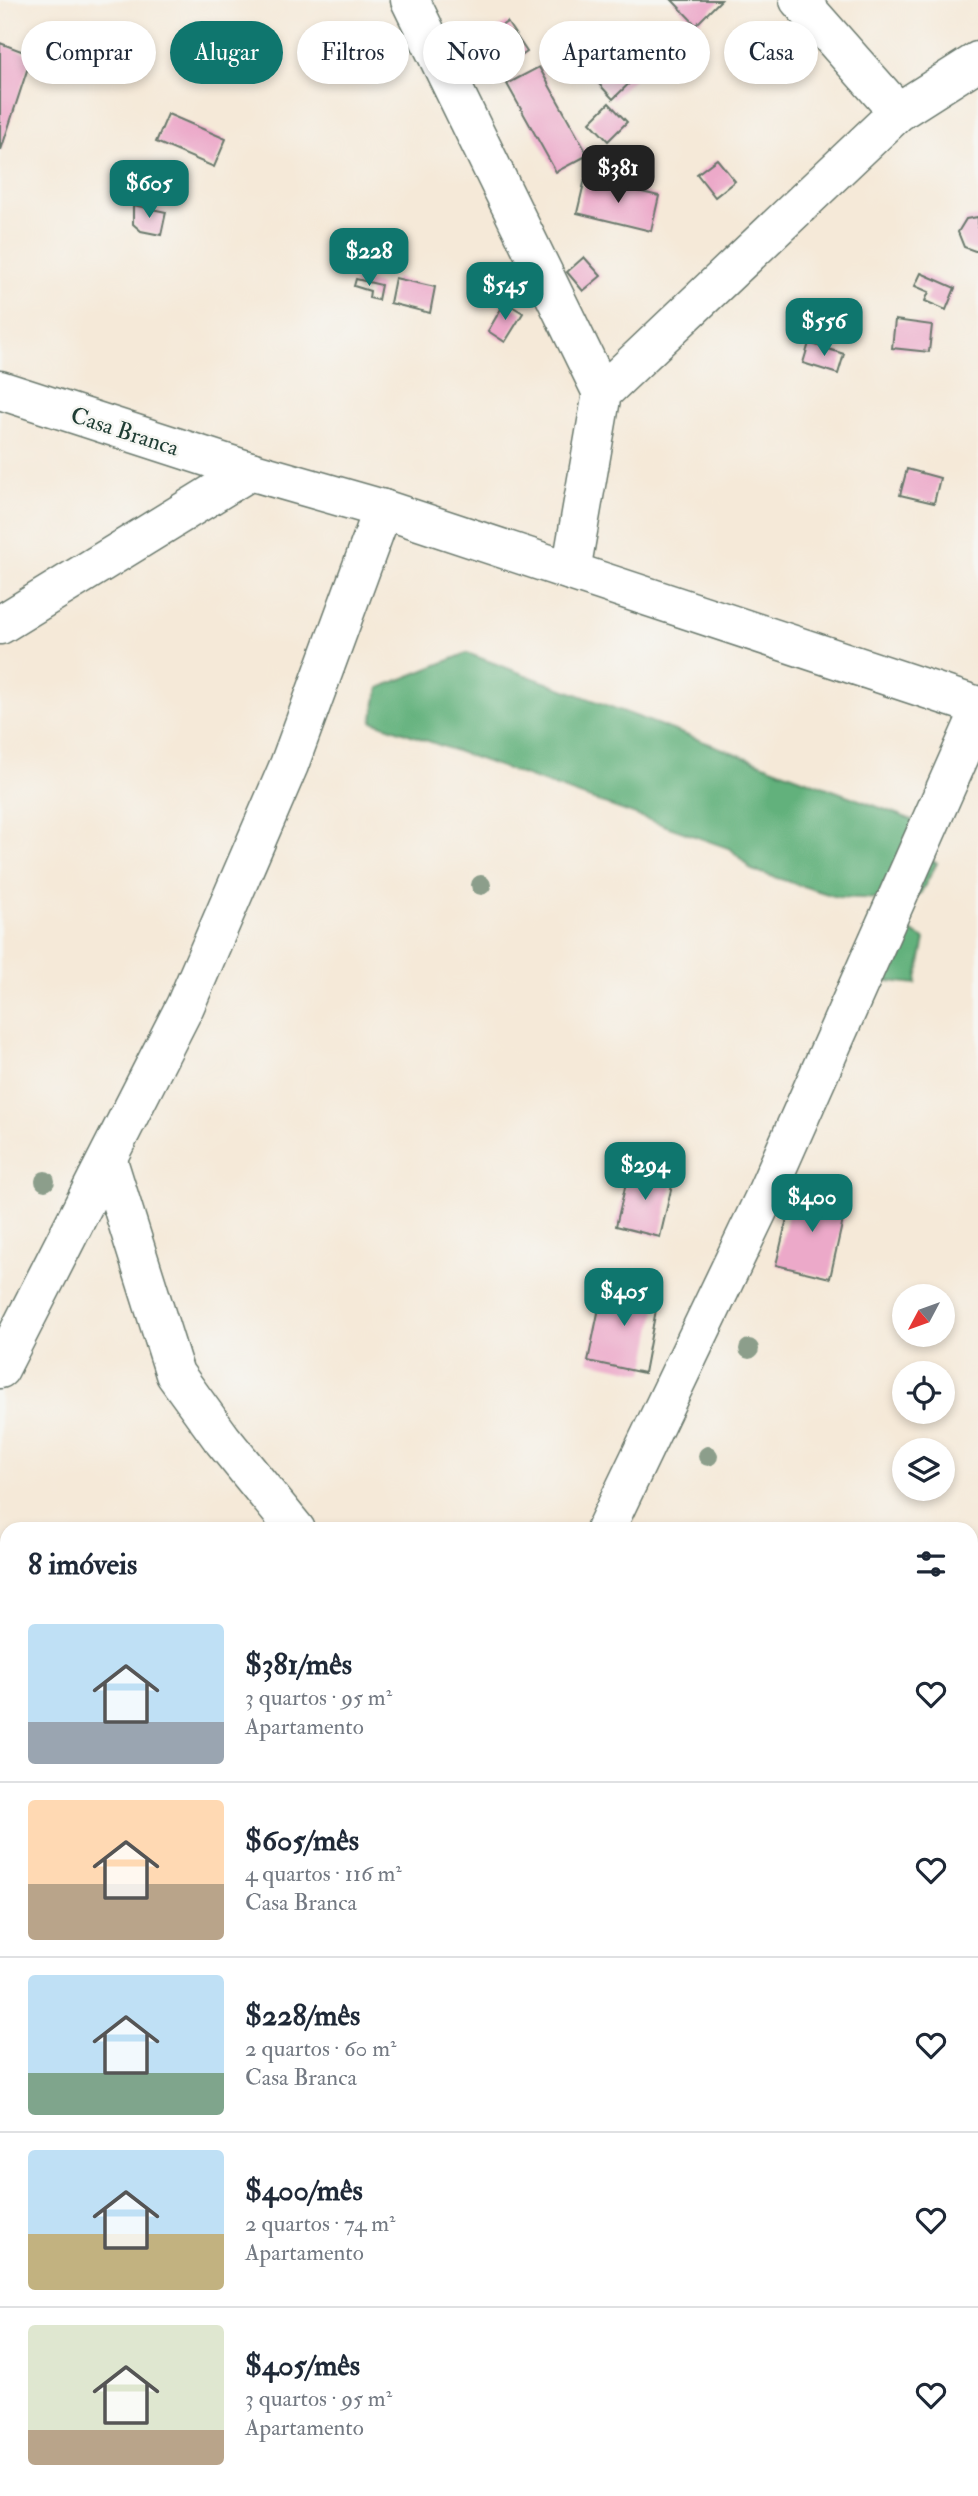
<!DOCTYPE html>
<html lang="pt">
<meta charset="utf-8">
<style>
body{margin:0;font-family:"IM FELL Double Pica",serif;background:#f6f6f7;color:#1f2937;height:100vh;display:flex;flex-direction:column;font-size:26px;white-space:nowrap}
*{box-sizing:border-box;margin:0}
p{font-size:23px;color:#747a83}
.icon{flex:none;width:38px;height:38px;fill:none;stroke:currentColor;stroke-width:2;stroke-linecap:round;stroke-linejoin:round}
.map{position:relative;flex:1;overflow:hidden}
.details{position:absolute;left:0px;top:1522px;width:978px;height:975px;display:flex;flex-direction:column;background:#fff;border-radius:21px 21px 0 0;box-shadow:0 4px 10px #0003}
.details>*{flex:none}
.guide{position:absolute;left:21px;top:21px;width:936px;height:63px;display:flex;gap:14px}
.needle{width:46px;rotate:229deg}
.buttons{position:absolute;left:892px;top:1284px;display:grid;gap:14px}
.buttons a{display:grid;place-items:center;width:63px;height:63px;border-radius:50%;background:#fff;box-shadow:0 4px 10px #0003;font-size:35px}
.price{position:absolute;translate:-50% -60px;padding:0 16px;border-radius:14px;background:#0f766e;color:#fff;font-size:23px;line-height:46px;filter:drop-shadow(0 2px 4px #0008)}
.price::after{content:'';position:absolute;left:50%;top:42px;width:21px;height:16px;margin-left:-10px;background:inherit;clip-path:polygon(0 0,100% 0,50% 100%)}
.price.current{background:#222;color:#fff}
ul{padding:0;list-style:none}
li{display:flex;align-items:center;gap:21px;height:175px;padding:0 28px}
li+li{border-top:2px solid #e0e1e3}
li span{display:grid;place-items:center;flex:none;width:196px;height:140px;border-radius:7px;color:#555}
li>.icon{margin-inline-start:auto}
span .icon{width:84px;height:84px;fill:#fffc;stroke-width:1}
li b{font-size:30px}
h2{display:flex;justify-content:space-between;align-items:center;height:84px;padding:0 28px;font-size:30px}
.chip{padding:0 24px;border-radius:32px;background:#fff;box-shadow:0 4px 10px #0003;font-size:24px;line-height:63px}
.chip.current{background:#0f766e;color:#fff}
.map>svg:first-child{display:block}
.forest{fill:#62b17c;stroke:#407758;stroke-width:2}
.building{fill:#eca9c9}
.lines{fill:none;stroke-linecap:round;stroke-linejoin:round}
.minor-casing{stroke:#6a796d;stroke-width:41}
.trunk-casing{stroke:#6a796d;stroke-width:41}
.path{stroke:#6a796d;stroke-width:4.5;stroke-dasharray:5 5;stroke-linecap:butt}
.minor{stroke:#fff;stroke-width:38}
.trunk{stroke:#fff;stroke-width:38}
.tree{fill:#8c9e8b}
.labels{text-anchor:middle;stroke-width:5;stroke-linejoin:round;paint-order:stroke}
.street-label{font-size:23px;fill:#1f3d34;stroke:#f6f6f2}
</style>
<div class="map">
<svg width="978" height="2496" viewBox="0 0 978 2496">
<rect width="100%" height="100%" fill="#f6f6f2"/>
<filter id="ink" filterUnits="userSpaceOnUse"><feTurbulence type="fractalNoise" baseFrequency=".0143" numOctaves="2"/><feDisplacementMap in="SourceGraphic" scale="14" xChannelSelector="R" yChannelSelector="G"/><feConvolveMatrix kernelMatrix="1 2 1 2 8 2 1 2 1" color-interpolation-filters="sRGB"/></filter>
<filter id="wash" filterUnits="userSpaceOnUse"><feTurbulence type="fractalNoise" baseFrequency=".00686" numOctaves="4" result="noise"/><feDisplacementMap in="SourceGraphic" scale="28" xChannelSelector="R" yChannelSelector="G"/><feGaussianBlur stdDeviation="1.57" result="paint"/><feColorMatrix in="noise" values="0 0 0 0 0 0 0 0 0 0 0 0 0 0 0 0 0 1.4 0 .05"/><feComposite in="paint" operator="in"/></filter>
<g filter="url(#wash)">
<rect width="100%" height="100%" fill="#f5e9d8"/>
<!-- forest -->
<polygon class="forest" points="467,653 921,823 909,850 937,863 920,894 906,902 899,925 925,939 916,984 859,978 883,899 837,897 752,870 731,849 372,721 379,688"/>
<g id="blocks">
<!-- building -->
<g class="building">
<polygon points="672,0 721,0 696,25"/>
<polygon points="507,22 527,52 501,70 481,40"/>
<polygon points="616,42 643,70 613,99 586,70"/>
<polygon points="0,43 32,55 1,150 0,150"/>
<polygon points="539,67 588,155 556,172 507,84"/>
<polygon points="609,103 627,122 608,141 590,122"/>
<polygon points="168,114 226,139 214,167 156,142"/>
<polygon points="717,159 735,181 715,197 697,174"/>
<polygon points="585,179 659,196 651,231 577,213"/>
<polygon points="133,205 166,212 161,235 141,231 133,224"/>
<polygon points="978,217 978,251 975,251 964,247 958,232 966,219"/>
<polygon points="584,257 601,276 583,291 567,272"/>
<polygon points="921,273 955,288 946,310 925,301 929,292 915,286"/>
<polygon points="395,278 435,287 430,313 390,303"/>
<polygon points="356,279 381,285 378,300 369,298 370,291 354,286"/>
<polygon points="505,302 523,313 505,342 488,331"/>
<polygon points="895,320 932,325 929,352 892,348"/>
<polygon points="809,343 844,354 838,374 803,363"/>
<polygon points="907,469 940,478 934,503 900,495"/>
<polygon points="630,1166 674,1177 660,1237 616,1226"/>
<polygon points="794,1189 847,1202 830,1278 776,1265"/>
<polygon points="604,1284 659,1294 644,1373 588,1361"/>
</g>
</g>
</g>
<g filter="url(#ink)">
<use href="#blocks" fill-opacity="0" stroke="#6a796d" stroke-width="2"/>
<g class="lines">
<defs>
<g id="minor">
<polyline points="410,0 602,393"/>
<polyline points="799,0 898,112"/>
<polyline points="571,571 602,393 898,112 978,61"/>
<polyline points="0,625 250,471"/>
<polyline points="108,1161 175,1374 222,1439 296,1530"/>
<polyline points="0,1369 185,1006 289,765 383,509"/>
<polyline points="605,1530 764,1198 978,715"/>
</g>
<polyline id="trunk" points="0,390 250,471 383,509 978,706"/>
</defs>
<!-- minor casing -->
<use href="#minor" class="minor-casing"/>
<!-- trunk casing -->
<use href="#trunk" class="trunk-casing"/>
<!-- path -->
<polyline class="path" points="971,2073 978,2076"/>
<!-- minor -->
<use href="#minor" class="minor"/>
<!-- trunk -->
<use href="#trunk" class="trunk"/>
</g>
<!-- trees -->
<g class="tree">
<circle cx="481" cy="885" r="10"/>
<circle cx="45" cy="1181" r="10"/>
<circle cx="749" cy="1349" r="10"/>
<circle cx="708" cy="1456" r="10"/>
</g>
</g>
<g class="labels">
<!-- street labels -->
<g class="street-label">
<text transform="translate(125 431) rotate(18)" y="8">Casa Branca</text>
</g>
</g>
</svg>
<div class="buttons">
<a><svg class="needle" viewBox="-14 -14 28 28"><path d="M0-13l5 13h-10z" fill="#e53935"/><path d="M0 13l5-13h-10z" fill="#747a83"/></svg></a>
<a><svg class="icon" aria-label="locate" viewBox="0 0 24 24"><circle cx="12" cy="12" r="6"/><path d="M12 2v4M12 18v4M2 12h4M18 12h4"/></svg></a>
<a><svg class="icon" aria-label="layers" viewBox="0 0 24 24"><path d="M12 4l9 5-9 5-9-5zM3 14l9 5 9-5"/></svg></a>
</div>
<b class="price current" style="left:618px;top:205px">$381</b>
<b class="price" style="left:149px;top:220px">$605</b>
<b class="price" style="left:369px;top:288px">$228</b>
<b class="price" style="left:505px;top:322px">$545</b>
<b class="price" style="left:824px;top:358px">$556</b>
<b class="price" style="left:645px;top:1202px">$294</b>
<b class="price" style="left:812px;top:1234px">$400</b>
<b class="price" style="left:624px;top:1328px">$405</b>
<div class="guide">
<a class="chip">Comprar</a>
<a class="chip current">Alugar</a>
<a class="chip">Filtros</a>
<a class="chip">Novo</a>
<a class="chip">Apartamento</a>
<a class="chip">Casa</a>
</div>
<section class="details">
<h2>8 imóveis<svg class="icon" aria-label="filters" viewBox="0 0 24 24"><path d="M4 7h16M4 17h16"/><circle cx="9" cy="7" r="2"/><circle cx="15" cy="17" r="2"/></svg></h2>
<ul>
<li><span style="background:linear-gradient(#bfe0f5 70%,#9aa5b1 0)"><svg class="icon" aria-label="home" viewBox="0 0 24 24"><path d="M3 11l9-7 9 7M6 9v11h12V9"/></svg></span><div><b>$381/mês</b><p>3 quartos · 95 m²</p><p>Apartamento</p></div><svg class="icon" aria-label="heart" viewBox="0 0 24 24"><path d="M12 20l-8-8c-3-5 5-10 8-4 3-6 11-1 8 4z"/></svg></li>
<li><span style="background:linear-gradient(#ffd9b3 60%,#b9a48a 0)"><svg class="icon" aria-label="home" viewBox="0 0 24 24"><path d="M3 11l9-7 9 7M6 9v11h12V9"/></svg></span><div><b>$605/mês</b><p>4 quartos · 116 m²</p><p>Casa Branca</p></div><svg class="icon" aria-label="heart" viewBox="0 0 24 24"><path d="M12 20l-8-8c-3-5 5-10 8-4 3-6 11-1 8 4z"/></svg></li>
<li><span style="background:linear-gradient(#bfe0f5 70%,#7fa58c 0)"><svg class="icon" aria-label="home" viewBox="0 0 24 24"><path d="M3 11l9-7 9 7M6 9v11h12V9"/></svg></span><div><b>$228/mês</b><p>2 quartos · 60 m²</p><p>Casa Branca</p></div><svg class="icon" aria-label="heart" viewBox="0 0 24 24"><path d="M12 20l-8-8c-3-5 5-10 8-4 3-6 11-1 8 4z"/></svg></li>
<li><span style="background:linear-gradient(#bfe0f5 60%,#c2b280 0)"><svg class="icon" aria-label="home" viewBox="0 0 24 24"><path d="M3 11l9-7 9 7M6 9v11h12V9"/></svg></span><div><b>$400/mês</b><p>2 quartos · 74 m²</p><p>Apartamento</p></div><svg class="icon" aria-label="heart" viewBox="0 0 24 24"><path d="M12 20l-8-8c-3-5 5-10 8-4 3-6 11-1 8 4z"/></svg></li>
<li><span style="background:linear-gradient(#dfe7d0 75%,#b9a48a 0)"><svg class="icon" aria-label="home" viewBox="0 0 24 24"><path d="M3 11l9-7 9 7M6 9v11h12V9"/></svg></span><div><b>$405/mês</b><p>3 quartos · 95 m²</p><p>Apartamento</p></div><svg class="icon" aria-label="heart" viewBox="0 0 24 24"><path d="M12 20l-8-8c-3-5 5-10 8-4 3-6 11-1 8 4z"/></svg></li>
</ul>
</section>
</div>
